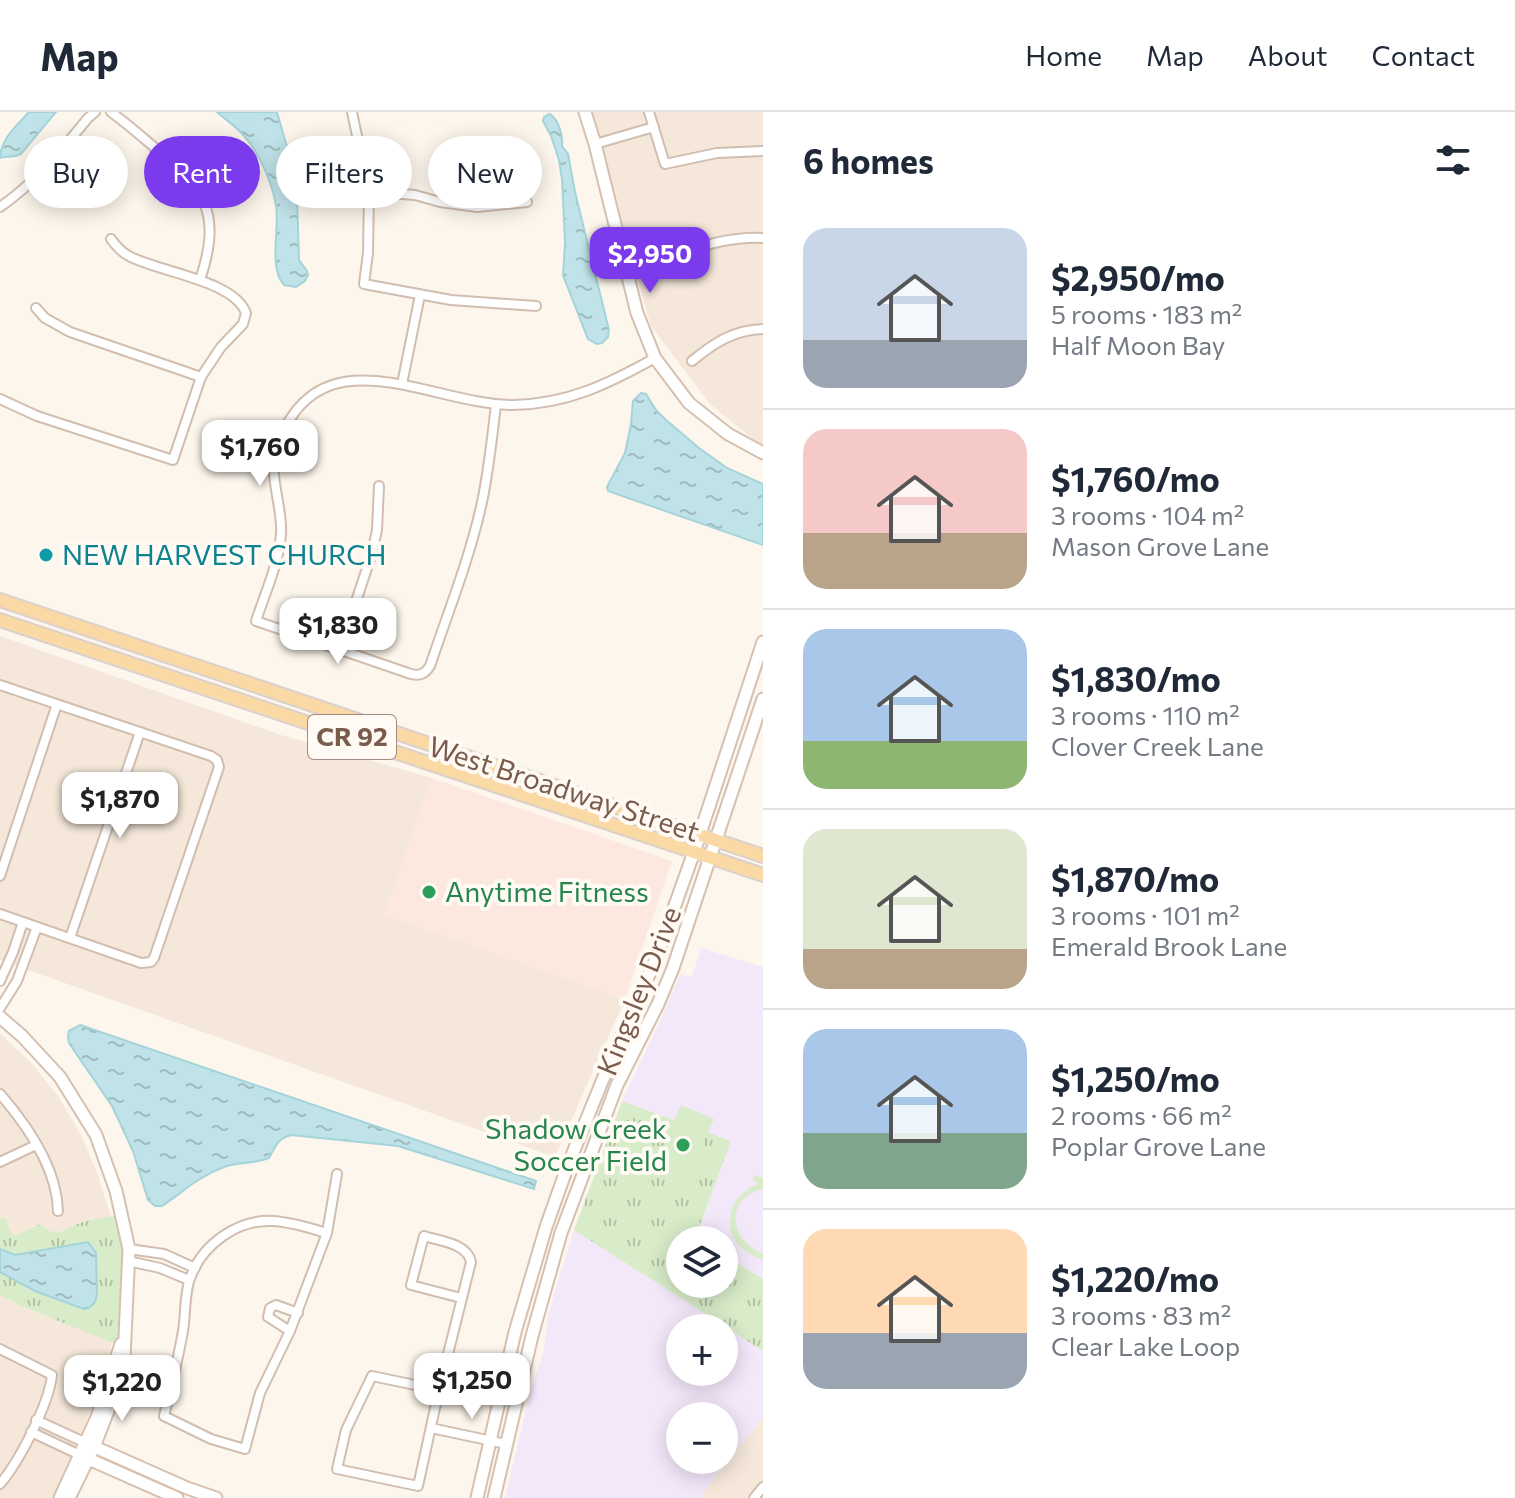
<!DOCTYPE html>
<meta charset="utf-8">
<style>
body{margin:0;font-family:Commissioner,sans-serif;background:#f6f6f7;color:#1f2937;height:100vh;display:flex;flex-direction:column;font-size:30px;white-space:nowrap}
*{box-sizing:border-box;margin:0}
p{font-size:26px;color:#747a83}
.icon{flex:none;width:44px;height:44px;fill:none;stroke:currentColor;stroke-width:2;stroke-linecap:round;stroke-linejoin:round}
.map{position:relative;flex:1;overflow:hidden}
.side{display:flex;flex-direction:column;background:#fff;width:752px}
.side>*{flex:none}
.guide{position:absolute;left:24px;top:24px;width:618px;height:72px;display:flex;gap:16px}
.buttons{position:absolute;left:666px;top:1114px;display:grid;gap:16px}
.buttons a{display:grid;place-items:center;width:72px;height:72px;border-radius:50%;background:#fff;box-shadow:0 4px 20px #0003;font-size:40px}
.price{position:absolute;translate:-50% -68px;padding:0 18px;border-radius:16px;background:#fff;color:#222;font-size:26px;line-height:52px;filter:drop-shadow(0 2px 4px #0008)}
.price::after{content:'';position:absolute;left:50%;top:48px;width:24px;height:18px;margin-left:-12px;background:inherit;clip-path:polygon(0 0,100% 0,50% 100%)}
.price.active{background:#7c3aed;color:#fff}
ul{padding:0;list-style:none}
li{display:flex;align-items:center;gap:24px;height:200px;padding:0 40px}
li+li{border-top:2px solid #e0e1e3}
li span{display:grid;place-items:center;flex:none;width:224px;height:160px;border-radius:24px;color:#555}
li>.icon{margin-inline-start:auto}
span .icon{width:96px;height:96px;fill:#fffc;stroke-width:1}
li b{font-size:34px}
h2{display:flex;justify-content:space-between;align-items:center;height:96px;padding:0 40px;font-size:34px}
.pill{padding:0 28px;border-radius:36px;background:#fff;box-shadow:0 4px 20px #0003;font-size:28px;line-height:72px}
.pill.active{background:#7c3aed;color:#fff}
header{display:flex;align-items:center;gap:48px;box-sizing:border-box;height:112px;padding:0 40px;background:#fff;border-bottom:2px solid #e0e1e3}
header strong{font-size:38px}
nav{display:flex;gap:44px;margin-inline-start:auto;font-size:28px}
main{display:flex;flex:1;min-height:0}
.map>svg:first-child{display:block}
.residential{fill:#f5e8da}
.commercial{fill:#fde8e0}
.education{fill:#f3e8fa;fill-rule:evenodd}
.grass{fill:url(#grass-tufts)}
.garden{fill:#d8ecc9}
.water{fill:url(#water-ripples);stroke:#a5d3da;stroke-width:2}
.lines{fill:none;stroke-linecap:round;stroke-linejoin:round}
.street-casing{stroke:#d1beb0;stroke-width:12}
.secondary-casing{stroke:#d6c0b0;stroke-width:15}
.primary-casing{stroke:#dad1cd;stroke-width:16}
.street{stroke:#fff;stroke-width:8}
.secondary{stroke:#fff;stroke-width:11}
.primary{stroke:#fbd9a5;stroke-width:12}
.culture-dot{fill:#0f9aa8;stroke:#fffaf3;stroke-width:3}
.leisure-dot{fill:#2e9e5b;stroke:#fffaf3;stroke-width:3}
.labels{text-anchor:middle;stroke-width:8;stroke-linejoin:round;paint-order:stroke}
.shield{fill:#fffaf3;stroke:#a28b7f;stroke-width:2}
.shield-label{font-size:26px;font-weight:bold;fill:#7a5c4d}
.culture-label{font-size:28px;fill:#0d838f;stroke:#fffaf3;text-anchor:start}
.street-label{font-size:28px;fill:#7a5c4d;stroke:#fffaf3}
.leisure-label{font-size:28px;fill:#27864d;stroke:#fffaf3;text-anchor:start}
</style>
<header>
<strong>Map</strong>
<nav><a>Home</a><a>Map</a><a>About</a><a>Contact</a></nav>
</header>
<main>
<div class="map">
<svg width="763" height="1386" viewBox="0 0 763 1386">
<defs>
<pattern id="grass-tufts" width="24" height="20" patternUnits="userSpaceOnUse" patternTransform="scale(2)"><rect width="24" height="20" fill="#d8ecc9"/><path d="M3 7l-1-3M5 7V3M7 7l1-3M15 17l-1-3M17 17v-4M19 17l1-3" fill="none" stroke="#b4c2a5"/></pattern>
<pattern id="water-ripples" width="26" height="14" patternUnits="userSpaceOnUse" patternTransform="scale(2)"><rect width="26" height="14" fill="#bfe3e8"/><path d="M2 4q2-2 4 0t4 0M15 11q2-2 4 0t4 0" fill="none" stroke="#a0bbbe"/></pattern>
</defs>
<rect width="100%" height="100%" fill="#fdf6ec"/>
<!-- residential -->
<g class="residential">
<polygon points="588,0 763,0 763,335 710,292 651,214"/>
<polygon points="0,524 281,623 432,666 385,803 625,887 555,1045 0,848"/>
<polygon points="0,921 31,951 58,984 81,1023 98,1063 111,1105 74,1113 68,1118 60,1120 52,1120 41,1112 16,1123 11,1121 5,1105 0,1107"/>
<polygon points="0,1183 19,1193 112,1230 107,1252 93,1293 52,1386 0,1386"/>
<polygon points="763,1306 763,1386 701,1386 708,1374"/>
</g>
<!-- commercial -->
<polygon class="commercial" points="432,666 672,749 625,887 384,803"/>
<!-- education -->
<g class="education">
<polygon points="701,836 763,855 763,1167 724,1143 724,1128 701,1128 696,1125 731,1029 622,989 665,898 680,862 692,865"/>
<path d="M574,1118L763,1239V1306L708,1374L701,1386H505L531,1278L544,1238L548,1202ZM680,1216H724V1260H680ZM680,1304H724V1348H680Z"/>
</g>
<!-- grass -->
<g class="grass">
<polygon points="622,989 731,1029 696,1124 701,1128 680,1128 680,1172 724,1172 724,1143 763,1167 763,1239 574,1118"/>
<path d="M118,1103C125,1148 126,1188 118,1233L19,1193L0,1183V1107L5,1105L11,1121L15,1123L41,1112C57,1127 63,1118 77,1112C89,1107 105,1106 118,1103Z"/>
</g>
<!-- garden -->
<g class="garden">
<polygon points="681,993 714,1007 685,1073 653,1059"/>
<path d="M755,1063L763,1066V1077C724,1086 729,1128 763,1142V1148C753,1144 743,1139 736,1130C721,1107 735,1079 759,1072L752,1068Z"/>
</g>
<!-- water -->
<g class="water">
<path d="M29,0H56L21,42C13,46 4,44 0,46C0,28 17,13 29,0Z"/>
<path d="M217,0H277L287,35L297,83L299,148L307,159L308,163L305,169L296,175L284,173C268,156 280,116 276,93C272,71 260,42 245,25C237,15 226,8 217,0Z"/>
<path d="M550,2C559,8 563,24 562,34L568,42L575,80L609,218L608,225L602,231L597,232L588,227L563,163L565,131L562,67L559,48L551,24L543,9L544,5Z"/>
<polygon points="641,281 646,282 656,298 666,308 699,336 727,356 763,372 763,433 608,379 607,375 625,341 631,312 633,289"/>
<path d="M80,913L536,1069L534,1077L398,1034L291,1023C277,1027 276,1034 269,1046C254,1052 238,1050 224,1055C199,1064 183,1080 162,1094H155L148,1088L133,1039L112,994L69,931L68,925L69,919Z"/>
<polygon points="88,1130 96,1141 97,1182 95,1190 89,1196 84,1197 35,1179 0,1160 0,1137 15,1143"/>
</g>
<g class="lines">
<defs>
<g id="street">
<path d="M111,0C126,11 140,23 154,35C206,77 222,102 200,168"/>
<polyline points="352,0 369,81 368,141 364,172 451,188 536,194"/>
<polyline points="649,0 665,52 717,41 763,39"/>
<polyline points="595,32 654,15"/>
<polyline points="369,81 387,81 415,83 440,90 477,95 527,90"/>
<path d="M0,95C35,71 62,38 88,6L95,0"/>
<path d="M658,152C691,136 726,124 763,126"/>
<polyline points="36,196 45,206 70,220 201,265"/>
<path d="M692,249C714,231 733,218 763,217"/>
<polyline points="402,272 420,183"/>
<path d="M0,287L37,304L173,348L201,265L221,235L243,212L246,201C234,168 158,160 129,144C121,140 116,134 111,127"/>
<path d="M496,293C492,325 489,357 482,390C470,446 448,500 430,554C425,562 420,564 411,562L256,509C265,481 279,451 281,422C283,392 266,361 278,332C321,217 431,293 513,293C568,292 608,272 655,246"/>
<polyline points="340,538 372,441 377,418 379,374"/>
<polyline points="0,573 211,644 217,648 219,655 154,846 151,850 141,851 0,802"/>
<polyline points="0,764 57,592"/>
<polyline points="70,826 140,620"/>
<polyline points="0,869 13,840 23,810"/>
<polyline points="0,896 17,869 37,815"/>
<path d="M0,982C27,1013 57,1057 58,1099"/>
<polyline points="0,1050 36,1033"/>
<path d="M327,1121C309,1116 292,1110 273,1109C238,1107 203,1132 191,1164C184,1180 186,1202 183,1219C178,1248 171,1276 164,1304L211,1327L245,1337L260,1281L290,1219L327,1121L337,1062"/>
<polyline points="129,1137 164,1142 195,1156"/>
<polyline points="128,1149 160,1156 189,1168"/>
<polyline points="290,1219 268,1205 270,1196 276,1193 298,1201"/>
<path d="M0,1237L52,1263C49,1292 19,1350 0,1372"/>
<path d="M439,1278L372,1264L346,1318L337,1357L418,1374L439,1278L471,1150C467,1131 440,1129 424,1124L411,1173L461,1186"/>
<polyline points="36,1308 86,1331"/>
<polyline points="431,1316 506,1332"/>
<polyline points="31,1320 80,1343"/>
<polyline points="754,1386 763,1375"/>
</g>
<g id="secondary">
<polyline points="585,0 595,32 637,201 655,246 689,291 728,322 763,341"/>
<polyline points="0,905 22,924 60,965 96,1023 116,1079 129,1137 124,1247 113,1286 94,1335 69,1386"/>
<polyline points="88,1332 187,1376 216,1386"/>
<polyline points="84,1345 177,1386"/>
<polyline points="60,1386 97,1305 121,1232"/>
<polyline points="477,1386 515,1220 546,1115 568,1053 603,967 655,849 694,740 763,530"/>
<polyline points="494,1386 532,1224 561,1121 617,973 658,892 673,856 763,587"/>
</g>
<g id="primary">
<polyline points="0,488 763,744"/>
<polyline points="0,508 763,763"/>
</g>
</defs>
<!-- street casing -->
<use href="#street" class="street-casing"/>
<!-- secondary casing -->
<use href="#secondary" class="secondary-casing"/>
<!-- primary casing -->
<use href="#primary" class="primary-casing"/>
<!-- street -->
<use href="#street" class="street"/>
<!-- secondary -->
<use href="#secondary" class="secondary"/>
<!-- primary -->
<use href="#primary" class="primary"/>
</g>
<!-- markers -->
<circle class="culture-dot" cx="46" cy="443" r="8"/>
<g class="leisure-dot">
<circle cx="429" cy="780" r="8"/>
<circle cx="683" cy="1033" r="8"/>
</g>
<g class="labels">
<!-- shield labels -->
<rect class="shield" x="308" y="603" width="88" height="44" rx="6"/>
<g class="shield-label">
<text x="352" y="634">CR 92</text>
</g>
<!-- culture labels -->
<g class="culture-label">
<text x="62" y="453">NEW HARVEST CHURCH</text>
</g>
<!-- street labels -->
<g class="street-label">
<text transform="translate(564 677) rotate(18)" y="10">West Broadway Street</text>
<text transform="translate(639 879) rotate(-68)" y="10">Kingsley Drive</text>
</g>
<!-- leisure labels -->
<g class="leisure-label">
<text x="445" y="790">Anytime Fitness</text>
<text x="667" y="1027" text-anchor="end">Shadow Creek<tspan x="667" dy="32">Soccer Field</tspan></text>
</g>
</g>
</svg>
<div class="buttons">
<a><svg class="icon" aria-label="layers" viewBox="0 0 24 24"><path d="M12 4l9 5-9 5-9-5zM3 14l9 5 9-5"/></svg></a>
<a>+</a>
<a>−</a>
</div>
<b class="price active" style="left:650px;top:183px">$2,950</b>
<b class="price" style="left:260px;top:376px">$1,760</b>
<b class="price" style="left:338px;top:554px">$1,830</b>
<b class="price" style="left:120px;top:728px">$1,870</b>
<b class="price" style="left:472px;top:1309px">$1,250</b>
<b class="price" style="left:122px;top:1311px">$1,220</b>
<div class="guide">
<a class="pill">Buy</a>
<a class="pill active">Rent</a>
<a class="pill">Filters</a>
<a class="pill">New</a>
</div>
</div>
<section class="side">
<h2>6 homes<svg class="icon" aria-label="filters" viewBox="0 0 24 24"><path d="M4 7h16M4 17h16"/><circle cx="9" cy="7" r="2"/><circle cx="15" cy="17" r="2"/></svg></h2>
<ul>
<li><span style="background:linear-gradient(#c9d6e8 70%,#9aa5b1 0)"><svg class="icon" aria-label="home" viewBox="0 0 24 24"><path d="M3 11l9-7 9 7M6 9v11h12V9"/></svg></span><div><b>$2,950/mo</b><p>5 rooms · 183 m²</p><p>Half Moon Bay</p></div></li>
<li><span style="background:linear-gradient(#f6c9c9 65%,#b9a48a 0)"><svg class="icon" aria-label="home" viewBox="0 0 24 24"><path d="M3 11l9-7 9 7M6 9v11h12V9"/></svg></span><div><b>$1,760/mo</b><p>3 rooms · 104 m²</p><p>Mason Grove Lane</p></div></li>
<li><span style="background:linear-gradient(#a9c7e8 70%,#8fb573 0)"><svg class="icon" aria-label="home" viewBox="0 0 24 24"><path d="M3 11l9-7 9 7M6 9v11h12V9"/></svg></span><div><b>$1,830/mo</b><p>3 rooms · 110 m²</p><p>Clover Creek Lane</p></div></li>
<li><span style="background:linear-gradient(#dfe7d0 75%,#b9a48a 0)"><svg class="icon" aria-label="home" viewBox="0 0 24 24"><path d="M3 11l9-7 9 7M6 9v11h12V9"/></svg></span><div><b>$1,870/mo</b><p>3 rooms · 101 m²</p><p>Emerald Brook Lane</p></div></li>
<li><span style="background:linear-gradient(#a9c7e8 65%,#7fa58c 0)"><svg class="icon" aria-label="home" viewBox="0 0 24 24"><path d="M3 11l9-7 9 7M6 9v11h12V9"/></svg></span><div><b>$1,250/mo</b><p>2 rooms · 66 m²</p><p>Poplar Grove Lane</p></div></li>
<li><span style="background:linear-gradient(#ffd9b3 65%,#9aa5b1 0)"><svg class="icon" aria-label="home" viewBox="0 0 24 24"><path d="M3 11l9-7 9 7M6 9v11h12V9"/></svg></span><div><b>$1,220/mo</b><p>3 rooms · 83 m²</p><p>Clear Lake Loop</p></div></li>
</ul>
</section>
</main>
